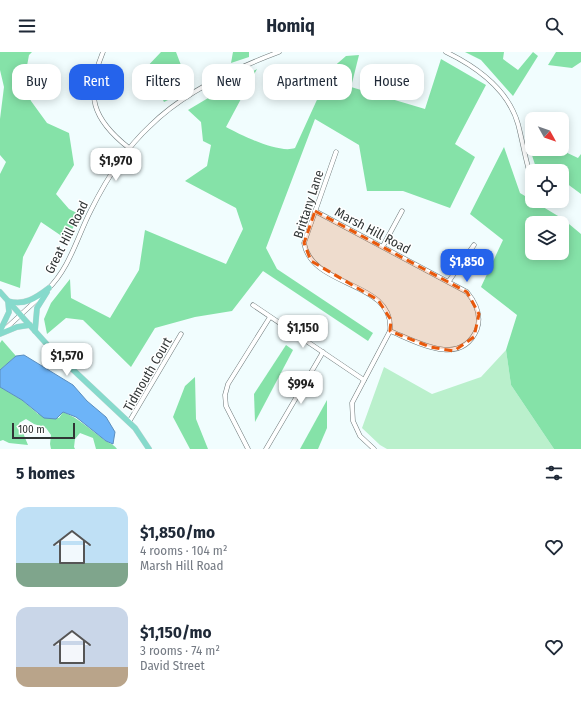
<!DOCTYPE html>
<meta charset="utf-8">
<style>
body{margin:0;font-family:"Fira Sans Condensed",sans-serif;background:#f6f6f7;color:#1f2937;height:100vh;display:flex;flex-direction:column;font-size:15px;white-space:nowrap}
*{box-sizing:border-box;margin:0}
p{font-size:13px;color:#747a83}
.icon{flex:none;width:22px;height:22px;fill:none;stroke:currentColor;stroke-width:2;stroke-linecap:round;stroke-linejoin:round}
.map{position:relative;height:397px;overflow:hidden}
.panel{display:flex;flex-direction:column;background:#fff;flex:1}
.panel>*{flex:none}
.guide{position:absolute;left:12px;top:12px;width:557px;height:36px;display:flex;gap:8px}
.needle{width:26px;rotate:130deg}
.tools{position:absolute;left:525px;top:60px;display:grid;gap:8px}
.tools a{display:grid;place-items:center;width:44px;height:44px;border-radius:8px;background:#fff;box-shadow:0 2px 10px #0003;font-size:20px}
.scale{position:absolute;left:12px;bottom:10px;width:63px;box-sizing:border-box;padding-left:4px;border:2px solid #303535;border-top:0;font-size:11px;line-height:14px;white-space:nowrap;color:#303535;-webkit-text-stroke:3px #fff;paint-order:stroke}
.price{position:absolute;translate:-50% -34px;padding:0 9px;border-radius:8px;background:#fff;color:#222;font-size:13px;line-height:26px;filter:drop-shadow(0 1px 2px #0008)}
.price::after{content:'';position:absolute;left:50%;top:24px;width:12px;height:9px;margin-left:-6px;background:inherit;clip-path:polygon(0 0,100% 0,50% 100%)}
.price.current{background:#2563eb;color:#fff}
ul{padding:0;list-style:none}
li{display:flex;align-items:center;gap:12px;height:100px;padding:0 16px}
li span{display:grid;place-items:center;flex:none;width:112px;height:80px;border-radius:12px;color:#555}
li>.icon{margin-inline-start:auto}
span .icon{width:48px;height:48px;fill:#fffc;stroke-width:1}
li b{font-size:17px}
h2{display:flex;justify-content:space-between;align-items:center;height:48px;padding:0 16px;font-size:17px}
.pill{padding:0 14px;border-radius:12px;background:#fff;box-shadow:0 2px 10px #0003;font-size:14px;line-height:36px}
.pill.current{background:#2563eb;color:#fff}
header{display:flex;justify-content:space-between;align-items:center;height:52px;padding:0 16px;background:#fff;font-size:18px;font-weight:700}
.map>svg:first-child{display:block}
.green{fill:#baf0cc}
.forest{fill:#85e2a8;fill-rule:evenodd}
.water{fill:#6db4f8;stroke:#5b8ebe}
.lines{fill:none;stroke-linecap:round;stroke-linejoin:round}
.minor-casing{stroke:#6d7879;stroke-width:5}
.major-casing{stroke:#d6d7d7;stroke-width:6}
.minor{stroke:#fff;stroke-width:4}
.major{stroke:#86dacc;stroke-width:5.5}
.marked{fill:#e8590c;fill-opacity:0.2;stroke:#e8590c;stroke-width:3;stroke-dasharray:8 5;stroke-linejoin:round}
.labels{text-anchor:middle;stroke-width:3;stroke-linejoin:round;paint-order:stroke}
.street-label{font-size:13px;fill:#303535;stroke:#fff}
</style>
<header><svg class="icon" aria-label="menu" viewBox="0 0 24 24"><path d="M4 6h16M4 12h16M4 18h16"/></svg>Homiq<svg class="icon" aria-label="search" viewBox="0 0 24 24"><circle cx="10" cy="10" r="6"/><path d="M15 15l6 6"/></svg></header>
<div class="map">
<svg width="581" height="397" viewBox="0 0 581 397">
<rect width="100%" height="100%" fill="#f1fdfe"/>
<!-- green -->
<polygon class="green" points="506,298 511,333 554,397 387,397 380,393 362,376 384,315 432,342 481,325"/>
<!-- forest -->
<g class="forest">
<polygon points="0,0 32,0 29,3 24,30 31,49 47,71 69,81 74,113 56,142 69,157 81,163 66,187 41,170 23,205 20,236 0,229 0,122 6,110 0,103 0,67 4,35 0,18"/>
<polygon points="161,0 176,0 190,37 164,50 154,29 143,19"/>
<polygon points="233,0 249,0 249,5 231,11"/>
<polygon points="465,0 504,0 503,7 518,18 533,0 538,4 513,44 481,8"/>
<polygon points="556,0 581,0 581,10 572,16 548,13"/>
<path d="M359,3L351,35L425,57L441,7L486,33L455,92L475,105L450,156L403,139H367L359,93L315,67L266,196L277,217L373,281L368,289L263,219L232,259L195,265L155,276L131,315L83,268L66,266L47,282L44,267L51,251L70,227L71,246L110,266L139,218L145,178L226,212L243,177L236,156L185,129L207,114L211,93L203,89L201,70L188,58L257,17L226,75C241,83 279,102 295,96L331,17L346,4Z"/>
<path d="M504,95L520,141L563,167L581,182V397H554L511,333L506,298L517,263L481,235L503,188L470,162ZM532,171H562V201H532Z"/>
<polygon points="532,96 532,97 559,97 578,106 581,102 581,142 562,128 562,119 537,119 530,97"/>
<polygon points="2,288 16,304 0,318 0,291"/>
<polygon points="286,293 293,298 255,370 254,342"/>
<polygon points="195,325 196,367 208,397 190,397 173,365 185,334"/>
<path d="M0,335L22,348L38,362L59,366L63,360C80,367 88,376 102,386C107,391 113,391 117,397H96L93,386L80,381L75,387L74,395L75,397H51L50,392L51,383L46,376L34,372L26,367L19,371L28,393L9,391L3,388L0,389Z"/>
<polygon points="327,348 327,376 318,397 300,397"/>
</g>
<!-- water -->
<polygon class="water" points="24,303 73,333 87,349 106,365 115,380 113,392 106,389 76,365 63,360 56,367 44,366 22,348 0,335 0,318 16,304"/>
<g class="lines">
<defs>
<g id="minor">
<path d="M103,0C85,43 92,67 129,96"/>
<path d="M446,0C477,15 508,37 518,72C523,91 526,111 532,129"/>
<path d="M336,100L304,191C312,237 395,228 390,279L352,351L353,369L360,384L374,397"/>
<path d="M315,159L467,240C476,251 482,263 477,277C461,316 417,290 390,279"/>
<polyline points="383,194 402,159"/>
<polyline points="449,229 474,193"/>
<path d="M47,238C70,216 77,185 91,158C106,128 125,97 150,74C183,41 236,16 279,0"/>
<polyline points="253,253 364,328"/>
<polyline points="2,280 41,244"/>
<polyline points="129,370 181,282"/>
<polyline points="248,397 226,354 225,343 228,332 270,265"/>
<polyline points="266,397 323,300"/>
</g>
<g id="major">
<polyline points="0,240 52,298 135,376 149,397"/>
<path d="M0,279L9,260L8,249C24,254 36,246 49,236"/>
<polyline points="35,279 37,256 47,240"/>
<polyline points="0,282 17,275 30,273"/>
</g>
</defs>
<!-- minor casing -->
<use href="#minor" class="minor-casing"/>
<!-- major casing -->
<use href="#major" class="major-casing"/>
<!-- minor -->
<use href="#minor" class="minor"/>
<!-- major -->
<use href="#major" class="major"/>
</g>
<!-- marked area -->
<path class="marked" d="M315,159L467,240L479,262L474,285L454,299L430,295L390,279L391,268L378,248L311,209L304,191Z"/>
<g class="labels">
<!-- street labels -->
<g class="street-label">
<text transform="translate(308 152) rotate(-72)" y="5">Brittany Lane</text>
<text transform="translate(373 178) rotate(28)" y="5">Marsh Hill Road</text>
<text transform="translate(66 185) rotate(-63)" y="5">Great Hill Road</text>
<text transform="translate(147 322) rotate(-60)" y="5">Tidmouth Court</text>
</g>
</g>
</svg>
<div class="tools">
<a><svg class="needle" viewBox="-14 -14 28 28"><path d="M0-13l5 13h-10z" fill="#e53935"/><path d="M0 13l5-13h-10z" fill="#747a83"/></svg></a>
<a><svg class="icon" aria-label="locate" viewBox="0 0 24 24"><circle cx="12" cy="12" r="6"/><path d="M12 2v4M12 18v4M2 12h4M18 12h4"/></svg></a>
<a><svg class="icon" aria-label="layers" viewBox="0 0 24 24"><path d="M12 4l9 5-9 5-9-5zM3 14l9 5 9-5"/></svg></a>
</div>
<div class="scale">100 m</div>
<b class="price" style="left:116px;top:130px">$1,970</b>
<b class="price current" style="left:467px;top:231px">$1,850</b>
<b class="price" style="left:303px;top:297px">$1,150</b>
<b class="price" style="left:67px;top:325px">$1,570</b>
<b class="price" style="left:301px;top:353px">$994</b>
<div class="guide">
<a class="pill">Buy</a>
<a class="pill current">Rent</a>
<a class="pill">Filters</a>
<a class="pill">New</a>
<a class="pill">Apartment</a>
<a class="pill">House</a>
</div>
</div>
<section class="panel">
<h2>5 homes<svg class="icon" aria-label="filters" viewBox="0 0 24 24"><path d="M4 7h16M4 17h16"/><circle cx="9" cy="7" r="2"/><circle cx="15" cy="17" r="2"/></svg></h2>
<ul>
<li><span style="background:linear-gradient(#bfe0f5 70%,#7fa58c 0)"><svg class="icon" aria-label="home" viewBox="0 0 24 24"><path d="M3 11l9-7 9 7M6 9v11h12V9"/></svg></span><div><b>$1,850/mo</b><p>4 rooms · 104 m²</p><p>Marsh Hill Road</p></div><svg class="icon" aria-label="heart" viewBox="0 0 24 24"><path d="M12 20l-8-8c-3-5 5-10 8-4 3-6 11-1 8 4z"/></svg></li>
<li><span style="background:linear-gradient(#c9d6e8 75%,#b9a48a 0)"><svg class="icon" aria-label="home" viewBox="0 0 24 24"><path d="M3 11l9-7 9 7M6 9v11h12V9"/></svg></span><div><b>$1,150/mo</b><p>3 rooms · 74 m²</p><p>David Street</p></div><svg class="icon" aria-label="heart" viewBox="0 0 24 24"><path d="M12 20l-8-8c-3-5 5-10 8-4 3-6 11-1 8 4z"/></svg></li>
</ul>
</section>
